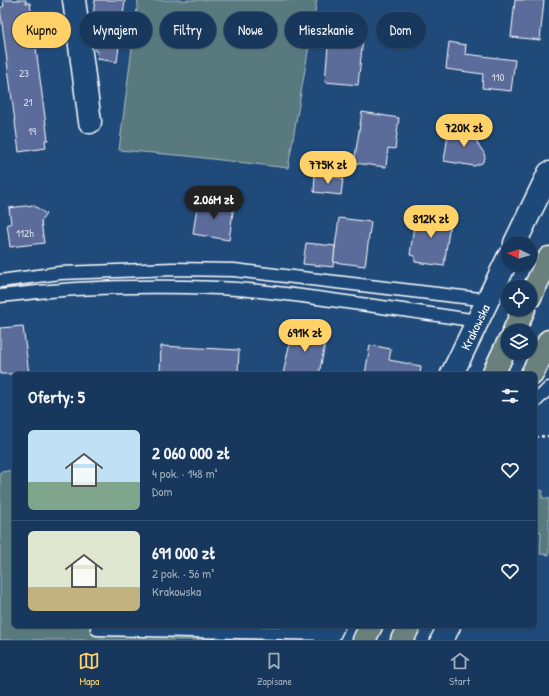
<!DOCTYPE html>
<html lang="pl">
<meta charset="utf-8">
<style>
body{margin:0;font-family:"Patrick Hand",sans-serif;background:#203f62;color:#f1f3f6;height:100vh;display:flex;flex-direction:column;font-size:15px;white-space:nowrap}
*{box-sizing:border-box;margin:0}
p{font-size:13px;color:#9eacbb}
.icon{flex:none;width:22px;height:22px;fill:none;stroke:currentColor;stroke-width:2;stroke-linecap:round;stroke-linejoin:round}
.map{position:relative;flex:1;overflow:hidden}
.sheet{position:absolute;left:12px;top:372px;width:525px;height:256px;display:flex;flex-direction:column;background:#17385c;border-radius:6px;box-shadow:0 1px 3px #0004,0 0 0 1px #365272}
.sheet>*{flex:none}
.banner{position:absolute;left:12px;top:12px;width:525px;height:36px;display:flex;gap:8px}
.needle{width:26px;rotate:275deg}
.buttons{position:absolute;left:501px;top:236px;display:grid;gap:8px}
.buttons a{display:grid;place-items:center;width:36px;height:36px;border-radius:50%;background:#17385c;box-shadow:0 1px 3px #0004,0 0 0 1px #365272;font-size:20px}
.price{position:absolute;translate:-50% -34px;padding:0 9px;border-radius:14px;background:#ffd166;color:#111;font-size:13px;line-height:26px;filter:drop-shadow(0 1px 2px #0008)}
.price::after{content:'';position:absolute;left:50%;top:24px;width:12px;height:9px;margin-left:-6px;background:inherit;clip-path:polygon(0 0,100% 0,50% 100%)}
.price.on{background:#222;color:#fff}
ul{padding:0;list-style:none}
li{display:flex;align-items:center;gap:12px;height:100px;padding:0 16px}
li+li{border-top:1px solid #365272}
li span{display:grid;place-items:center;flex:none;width:112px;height:80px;border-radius:6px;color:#555}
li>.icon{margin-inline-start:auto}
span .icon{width:48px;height:48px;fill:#fffc;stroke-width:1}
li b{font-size:17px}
h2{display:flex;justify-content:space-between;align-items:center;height:48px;padding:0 16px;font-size:17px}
.tag{padding:0 14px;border-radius:18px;background:#17385c;box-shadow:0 1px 3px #0004,0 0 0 1px #365272;font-size:14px;line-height:36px}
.tag.on{background:#ffd166;color:#111}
.tabs{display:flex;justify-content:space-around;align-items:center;height:56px;border-top:1px solid #365272;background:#17385c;font-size:11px;color:#9eacbb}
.tabs a{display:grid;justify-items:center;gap:2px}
.tabs .on{color:#ffd166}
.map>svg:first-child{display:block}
.green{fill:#587a7f;stroke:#acbcbf}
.building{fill:#5c6c9a;stroke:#fff}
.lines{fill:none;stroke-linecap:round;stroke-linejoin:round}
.service-casing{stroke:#fff;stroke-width:15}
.minor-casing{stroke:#fff;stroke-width:25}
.primary-casing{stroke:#fff;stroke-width:25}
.path{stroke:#fff;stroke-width:2.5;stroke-dasharray:3 3;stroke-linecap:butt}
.service{stroke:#1f4a7a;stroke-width:12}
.minor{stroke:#1f4a7a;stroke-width:22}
.primary{stroke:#6a807c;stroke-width:22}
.labels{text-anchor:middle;stroke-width:3;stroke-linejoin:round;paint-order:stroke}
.number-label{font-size:11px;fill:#d6dae6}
.street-label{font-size:13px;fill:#fff;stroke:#1f4a7a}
</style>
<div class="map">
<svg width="549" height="640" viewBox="0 0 549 640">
<rect width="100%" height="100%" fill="#1f4a7a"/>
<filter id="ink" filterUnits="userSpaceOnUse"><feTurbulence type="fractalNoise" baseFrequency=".025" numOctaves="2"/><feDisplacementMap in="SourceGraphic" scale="8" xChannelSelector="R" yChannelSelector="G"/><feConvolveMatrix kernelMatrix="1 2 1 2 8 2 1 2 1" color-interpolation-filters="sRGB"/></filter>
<g filter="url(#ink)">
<!-- green -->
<g class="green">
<polygon points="138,0 317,0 288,168 187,156 119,150"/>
<polygon points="14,470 14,626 94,626 309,640 0,640 0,472"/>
<polygon points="535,489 543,491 542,498 549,498 549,555 540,554 541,532 535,531"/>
</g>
<!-- building -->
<g class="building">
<polygon points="3,0 26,0 26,3 30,3 48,140 45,140 46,148 19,152 0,8 4,6"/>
<polygon points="95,0 125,0 117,62 97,59 98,51 95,51 96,40 92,40 91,33"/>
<polygon points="515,0 544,0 540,40 511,37"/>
<polygon points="329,34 363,38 358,85 325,82"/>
<polygon points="449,42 466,45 465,54 515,60 511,91 482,88 483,74 446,69"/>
<polygon points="362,112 399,118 395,149 388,148 386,167 354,163"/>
<polygon points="449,128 479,132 477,143 484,153 485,158 482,163 474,166 444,161"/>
<polygon points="315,175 343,178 341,195 314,192"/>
<polygon points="198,200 234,205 229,240 193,234"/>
<polygon points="33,205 46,214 41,221 44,243 10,247 7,224 11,224 9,208"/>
<polygon points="422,213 451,216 444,266 415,262 415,256 410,255 415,218 421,218"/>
<polygon points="339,218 371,222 365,266 333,262"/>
<polygon points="306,243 335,246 333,267 303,264"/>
<polygon points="23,326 29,374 0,374 0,328"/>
<polygon points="293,328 327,335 319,374 283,374"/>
<polygon points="370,345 391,349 389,360 421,366 420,374 365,374"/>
<polygon points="161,346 239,350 238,374 160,374"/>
</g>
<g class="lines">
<defs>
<g id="service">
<polyline points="0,281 60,273 173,269 234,270 488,300"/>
<path d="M0,296C72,287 145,285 218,288C253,289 288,294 324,299C375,306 426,313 477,321"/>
<polyline points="535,402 549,388"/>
<polyline points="97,629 329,634"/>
</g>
<g id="minor">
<polyline points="74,0 90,122"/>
<polyline points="515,243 549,173"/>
<polyline points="452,374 508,258"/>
<polyline points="326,640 333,626"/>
<polyline points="442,640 449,626"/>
</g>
<g id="primary">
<polyline points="530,297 549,258"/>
<polyline points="514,331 524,309"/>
<polyline points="493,374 508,343"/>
<polyline points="532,374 549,341"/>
<polyline points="364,640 371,626"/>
<polyline points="402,640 409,626"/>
</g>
</defs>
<!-- service casing -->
<use href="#service" class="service-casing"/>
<!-- minor casing -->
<use href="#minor" class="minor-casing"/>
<!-- primary casing -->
<use href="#primary" class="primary-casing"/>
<!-- path -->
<polyline class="path" points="535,437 549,436"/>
<!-- service -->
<use href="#service" class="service"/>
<!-- minor -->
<use href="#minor" class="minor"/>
<!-- primary -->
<use href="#primary" class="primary"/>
</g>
</g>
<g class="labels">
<!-- number labels -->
<g class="number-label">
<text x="24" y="77">23</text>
<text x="498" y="81">110</text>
<text x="28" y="106">21</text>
<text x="32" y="135">19</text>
<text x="25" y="237">112h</text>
</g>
<!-- street labels -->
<g class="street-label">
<text transform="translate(475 327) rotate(-64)" y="5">Krakowska</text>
</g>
</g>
</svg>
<div class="buttons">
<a><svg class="needle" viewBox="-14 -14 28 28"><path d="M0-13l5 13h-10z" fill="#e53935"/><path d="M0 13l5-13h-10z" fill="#9eacbb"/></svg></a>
<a><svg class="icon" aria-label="locate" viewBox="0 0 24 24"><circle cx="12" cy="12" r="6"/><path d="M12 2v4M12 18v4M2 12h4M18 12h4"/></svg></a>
<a><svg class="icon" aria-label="layers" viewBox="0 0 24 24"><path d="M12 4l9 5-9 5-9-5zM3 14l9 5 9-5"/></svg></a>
</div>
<b class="price" style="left:464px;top:148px">720K zł</b>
<b class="price" style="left:328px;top:185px">775K zł</b>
<b class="price on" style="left:214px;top:220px">2.06M zł</b>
<b class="price" style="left:431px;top:239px">812K zł</b>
<b class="price" style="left:305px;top:353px">691K zł</b>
<div class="banner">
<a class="tag on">Kupno</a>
<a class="tag">Wynajem</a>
<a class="tag">Filtry</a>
<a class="tag">Nowe</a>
<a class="tag">Mieszkanie</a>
<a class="tag">Dom</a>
</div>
<section class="sheet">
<h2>Oferty: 5<svg class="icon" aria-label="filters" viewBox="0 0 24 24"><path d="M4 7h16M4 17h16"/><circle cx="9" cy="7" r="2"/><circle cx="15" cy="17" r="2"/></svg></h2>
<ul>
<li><span style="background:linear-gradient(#bfe0f5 65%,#7fa58c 0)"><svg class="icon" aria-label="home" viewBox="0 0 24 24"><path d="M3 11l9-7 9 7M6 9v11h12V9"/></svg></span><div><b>2 060 000 zł</b><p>4 pok. · 148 m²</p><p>Dom</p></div><svg class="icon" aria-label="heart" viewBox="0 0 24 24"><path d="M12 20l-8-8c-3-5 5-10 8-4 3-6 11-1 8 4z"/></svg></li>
<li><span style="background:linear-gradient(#dfe7d0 70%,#c2b280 0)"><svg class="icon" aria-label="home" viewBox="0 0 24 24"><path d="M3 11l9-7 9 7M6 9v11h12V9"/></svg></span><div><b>691 000 zł</b><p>2 pok. · 56 m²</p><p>Krakowska</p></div><svg class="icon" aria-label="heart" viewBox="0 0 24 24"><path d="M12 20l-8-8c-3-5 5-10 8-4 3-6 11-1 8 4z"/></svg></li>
</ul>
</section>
</div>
<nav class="tabs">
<a class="on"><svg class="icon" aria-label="map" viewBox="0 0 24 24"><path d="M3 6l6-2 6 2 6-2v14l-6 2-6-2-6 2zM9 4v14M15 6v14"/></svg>Mapa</a>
<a><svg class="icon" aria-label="saved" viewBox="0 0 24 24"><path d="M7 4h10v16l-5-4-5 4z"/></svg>Zapisane</a>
<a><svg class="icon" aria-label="home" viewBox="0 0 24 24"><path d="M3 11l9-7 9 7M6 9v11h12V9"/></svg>Start</a>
</nav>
